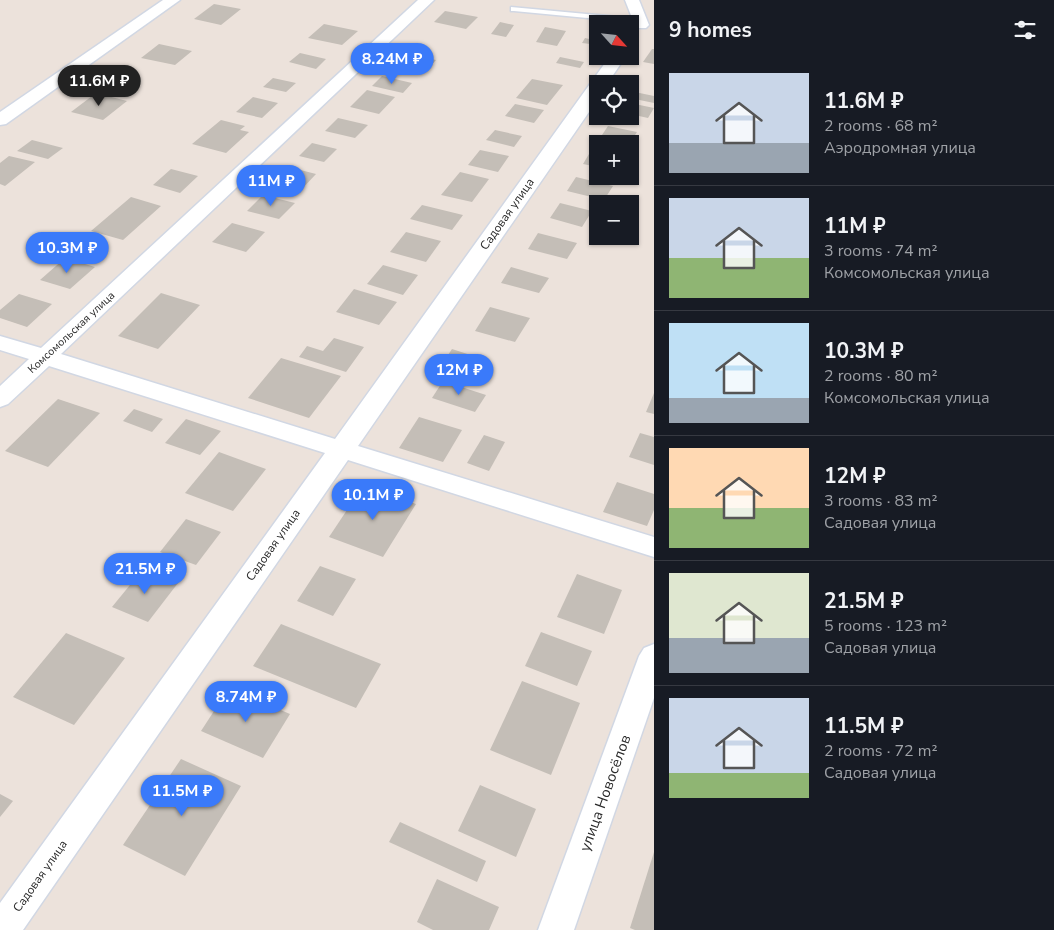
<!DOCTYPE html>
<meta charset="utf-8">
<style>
body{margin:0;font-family:"Nunito Sans",sans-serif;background:#20242c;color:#f1f3f6;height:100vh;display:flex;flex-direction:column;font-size:19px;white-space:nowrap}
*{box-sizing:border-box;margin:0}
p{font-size:16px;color:#9ea1a6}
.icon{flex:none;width:28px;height:28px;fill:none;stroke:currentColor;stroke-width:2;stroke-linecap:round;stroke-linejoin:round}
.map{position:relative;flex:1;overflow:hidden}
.side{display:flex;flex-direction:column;background:#171b24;width:400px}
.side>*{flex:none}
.needle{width:32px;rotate:117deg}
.controls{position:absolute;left:589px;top:15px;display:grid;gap:10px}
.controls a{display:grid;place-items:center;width:50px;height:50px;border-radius:0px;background:#171b24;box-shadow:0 1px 4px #0004;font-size:25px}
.price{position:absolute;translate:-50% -42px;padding:0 11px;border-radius:18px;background:#3a7afa;color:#fff;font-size:16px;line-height:32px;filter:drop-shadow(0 1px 2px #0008)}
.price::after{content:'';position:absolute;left:50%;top:30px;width:15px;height:11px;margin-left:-8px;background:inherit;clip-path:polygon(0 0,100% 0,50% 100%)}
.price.selected{background:#222;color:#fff}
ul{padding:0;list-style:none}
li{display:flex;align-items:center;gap:15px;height:125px;padding:0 15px}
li+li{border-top:1px solid #363941}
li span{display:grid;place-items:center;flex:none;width:140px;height:100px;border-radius:0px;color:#555}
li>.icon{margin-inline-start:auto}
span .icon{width:60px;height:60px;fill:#fffc;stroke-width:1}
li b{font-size:21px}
h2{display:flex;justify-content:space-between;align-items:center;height:60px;padding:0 15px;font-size:21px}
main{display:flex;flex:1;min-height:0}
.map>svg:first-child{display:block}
.building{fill:#c4beb7}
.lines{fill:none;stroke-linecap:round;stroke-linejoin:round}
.lane-casing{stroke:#d1d7e3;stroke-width:3}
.street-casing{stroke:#d1d7e3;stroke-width:3}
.lane{fill:#fff;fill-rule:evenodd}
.street{fill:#fff;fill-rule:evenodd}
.labels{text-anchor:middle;stroke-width:4.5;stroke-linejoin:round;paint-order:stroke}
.far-street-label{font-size:11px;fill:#2a2a2a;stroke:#fff}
.street-label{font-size:12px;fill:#2a2a2a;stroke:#fff}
.near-street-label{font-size:15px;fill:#2a2a2a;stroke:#fff}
</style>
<main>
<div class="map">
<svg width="654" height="930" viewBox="0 0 654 930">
<rect width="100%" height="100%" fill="#ece2db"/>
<!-- building -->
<g class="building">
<polygon points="214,4 241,9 221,25 194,19"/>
<polygon points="445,11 478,17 466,29 434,22"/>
<polygon points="500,22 514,25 506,37 491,34"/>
<polygon points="324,24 358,31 342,45 308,38"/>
<polygon points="545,27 566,31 557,46 536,42"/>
<polygon points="585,38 598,41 598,45 582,43"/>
<polygon points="159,44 192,51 175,65 141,58"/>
<polygon points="652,49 654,49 654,64 643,62"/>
<polygon points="300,53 326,59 316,69 289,62"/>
<polygon points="407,54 436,60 425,72 395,65"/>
<polygon points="560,57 584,62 580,68 556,63"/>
<polygon points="382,76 412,83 403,93 372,86"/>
<polygon points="273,78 296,83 286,92 263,87"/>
<polygon points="532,79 563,85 547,105 516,98"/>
<polygon points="367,90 395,97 379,114 350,107"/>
<polygon points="630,91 654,96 654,103 630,98"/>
<polygon points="96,93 127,101 103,120 71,112"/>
<polygon points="253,97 278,103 262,118 236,112"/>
<polygon points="630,103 654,108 648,118 630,114"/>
<polygon points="515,104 544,110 534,123 505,116"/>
<polygon points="338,118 368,125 355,138 325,131"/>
<polygon points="221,120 245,126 240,130 249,132 226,153 192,144"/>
<polygon points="608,126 637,132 631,141 602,135"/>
<polygon points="495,130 522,136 514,147 486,140"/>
<polygon points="32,140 63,148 48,159 17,151"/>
<polygon points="312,143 337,149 324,162 299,156"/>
<polygon points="592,149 598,150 598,167 583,164"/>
<polygon points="480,150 509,156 498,172 468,165"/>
<polygon points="9,156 35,162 5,186 0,184 0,163"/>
<polygon points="285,166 316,174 300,191 269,183"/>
<polygon points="171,169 198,176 180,193 153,185"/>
<polygon points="460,172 489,179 472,202 441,195"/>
<polygon points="576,177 613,186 604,200 567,191"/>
<polygon points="263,195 295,203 279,219 247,211"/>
<polygon points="131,197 161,206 123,240 91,231"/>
<polygon points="560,203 592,211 582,227 550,218"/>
<polygon points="422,205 463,215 452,230 410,219"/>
<polygon points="232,223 265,232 246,252 212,242"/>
<polygon points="406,232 441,241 426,262 390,252"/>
<polygon points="538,233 577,243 567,259 528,249"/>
<polygon points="65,258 95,267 70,289 40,280"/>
<polygon points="383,265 418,275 403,295 367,284"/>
<polygon points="511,267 549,278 539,293 501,283"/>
<polygon points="354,289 397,302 379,325 336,312"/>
<polygon points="161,293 200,305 158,349 118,336"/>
<polygon points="19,294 52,304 27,327 0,318 0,310"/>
<polygon points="490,307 530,318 515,342 475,331"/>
<polygon points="334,338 364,347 346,372 299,357 307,346 323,351"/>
<polygon points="452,349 489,361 478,378 440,367"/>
<polygon points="281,358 341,376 309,418 248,398"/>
<polygon points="443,381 486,395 475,412 432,398"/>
<polygon points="654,393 654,414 646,412"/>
<polygon points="58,399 100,413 48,467 5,451"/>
<polygon points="134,409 163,419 152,432 123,421"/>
<polygon points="419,417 462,430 443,462 399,448"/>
<polygon points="186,419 221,431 200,455 165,443"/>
<polygon points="640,433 654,437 654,465 629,457"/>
<polygon points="484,435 505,442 489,471 467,463"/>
<polygon points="219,452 266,469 233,511 185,493"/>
<polygon points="617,482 654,494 654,510 647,526 603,512"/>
<polygon points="363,486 416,504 383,557 329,537"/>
<polygon points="186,519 221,532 196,565 160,552"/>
<polygon points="320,566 356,579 333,616 297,601"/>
<polygon points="143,569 178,583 148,622 112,607"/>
<polygon points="577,574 622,590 604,634 557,617"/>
<polygon points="281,624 381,664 356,708 253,666"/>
<polygon points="541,632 592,651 577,686 525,666"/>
<polygon points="66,633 125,658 74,725 13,697"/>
<polygon points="522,681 580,703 551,775 490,750"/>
<polygon points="229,688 290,714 263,758 201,731"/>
<polygon points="181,759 241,786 185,876 123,845"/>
<polygon points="480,785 536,809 516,857 458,831"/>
<polygon points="0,794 13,801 0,817"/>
<polygon points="400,822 486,861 477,882 389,842"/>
<polygon points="654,852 654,930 635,930 630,928"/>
<polygon points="437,879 499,907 489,930 433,930 417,922"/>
</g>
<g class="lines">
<defs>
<polygon id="lane" points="511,7 640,19 644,21 640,23 514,11 511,11"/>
<g id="street">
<polygon points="163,0 180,0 6,124 0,125 0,112"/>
<polygon points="418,0 434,0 61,354 335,439 610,56 626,56 607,84 598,84 598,99 358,446 654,537 654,557 348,460 23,930 0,930 0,903 325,453 49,366 8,404 0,407 0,386 29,359 0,350 0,336 41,348"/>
<polygon points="625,0 639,0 649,25 646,28 636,28"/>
<polygon points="654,644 654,698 574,930 538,930 639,656 644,648"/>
</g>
</defs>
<!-- lane casing -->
<use href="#lane" class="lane-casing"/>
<!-- street casing -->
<use href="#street" class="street-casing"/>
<!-- lane -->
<use href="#lane" class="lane"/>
<!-- street -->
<use href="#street" class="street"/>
</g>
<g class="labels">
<!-- far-street labels -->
<g class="far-street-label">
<text transform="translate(71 332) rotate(-43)" y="4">Комсомольская улица</text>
</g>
<!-- street labels -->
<g class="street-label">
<text transform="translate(507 214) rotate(-55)" y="4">Садовая улица</text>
<text transform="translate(273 545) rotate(-55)" y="4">Садовая улица</text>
<text transform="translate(40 876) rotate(-55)" y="4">Садовая улица</text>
</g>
<!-- near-street labels -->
<g class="near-street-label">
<text transform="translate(605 793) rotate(-70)" y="5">улица Новосёлов</text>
</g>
</g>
</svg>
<div class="controls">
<a><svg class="needle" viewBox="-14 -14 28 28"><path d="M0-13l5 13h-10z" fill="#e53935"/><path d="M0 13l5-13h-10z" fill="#9ea1a6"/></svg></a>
<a><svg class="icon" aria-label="locate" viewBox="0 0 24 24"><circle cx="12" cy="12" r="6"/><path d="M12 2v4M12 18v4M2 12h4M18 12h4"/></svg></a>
<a>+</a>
<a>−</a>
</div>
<b class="price" style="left:392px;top:85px">8.24M ₽</b>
<b class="price selected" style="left:99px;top:107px">11.6M ₽</b>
<b class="price" style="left:271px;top:207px">11M ₽</b>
<b class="price" style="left:67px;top:274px">10.3M ₽</b>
<b class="price" style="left:459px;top:396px">12M ₽</b>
<b class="price" style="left:373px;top:521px">10.1M ₽</b>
<b class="price" style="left:145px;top:595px">21.5M ₽</b>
<b class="price" style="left:246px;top:723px">8.74M ₽</b>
<b class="price" style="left:182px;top:817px">11.5M ₽</b>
</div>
<section class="side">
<h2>9 homes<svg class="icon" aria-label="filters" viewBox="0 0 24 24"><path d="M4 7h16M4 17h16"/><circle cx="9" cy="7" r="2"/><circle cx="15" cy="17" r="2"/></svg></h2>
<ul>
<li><span style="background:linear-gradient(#c9d6e8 70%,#9aa5b1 0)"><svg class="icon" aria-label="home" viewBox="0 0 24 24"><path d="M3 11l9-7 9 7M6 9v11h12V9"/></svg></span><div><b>11.6M ₽</b><p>2 rooms · 68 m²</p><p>Аэродромная улица</p></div></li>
<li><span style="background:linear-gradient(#c9d6e8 60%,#8fb573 0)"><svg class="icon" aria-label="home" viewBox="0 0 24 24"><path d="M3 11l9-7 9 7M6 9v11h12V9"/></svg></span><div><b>11M ₽</b><p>3 rooms · 74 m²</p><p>Комсомольская улица</p></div></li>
<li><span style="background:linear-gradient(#bfe0f5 75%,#9aa5b1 0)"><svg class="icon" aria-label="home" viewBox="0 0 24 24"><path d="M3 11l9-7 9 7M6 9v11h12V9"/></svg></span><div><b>10.3M ₽</b><p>2 rooms · 80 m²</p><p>Комсомольская улица</p></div></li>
<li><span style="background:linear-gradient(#ffd9b3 60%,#8fb573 0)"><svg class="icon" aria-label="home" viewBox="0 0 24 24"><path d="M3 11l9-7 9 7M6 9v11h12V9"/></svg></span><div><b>12M ₽</b><p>3 rooms · 83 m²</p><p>Садовая улица</p></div></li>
<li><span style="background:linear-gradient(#dfe7d0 65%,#9aa5b1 0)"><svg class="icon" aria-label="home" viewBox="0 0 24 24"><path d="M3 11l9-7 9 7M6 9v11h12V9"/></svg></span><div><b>21.5M ₽</b><p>5 rooms · 123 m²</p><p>Садовая улица</p></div></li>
<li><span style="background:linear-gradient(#c9d6e8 75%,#8fb573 0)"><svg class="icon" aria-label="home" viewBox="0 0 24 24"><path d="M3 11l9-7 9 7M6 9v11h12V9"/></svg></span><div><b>11.5M ₽</b><p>2 rooms · 72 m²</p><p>Садовая улица</p></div></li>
</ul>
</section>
</main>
